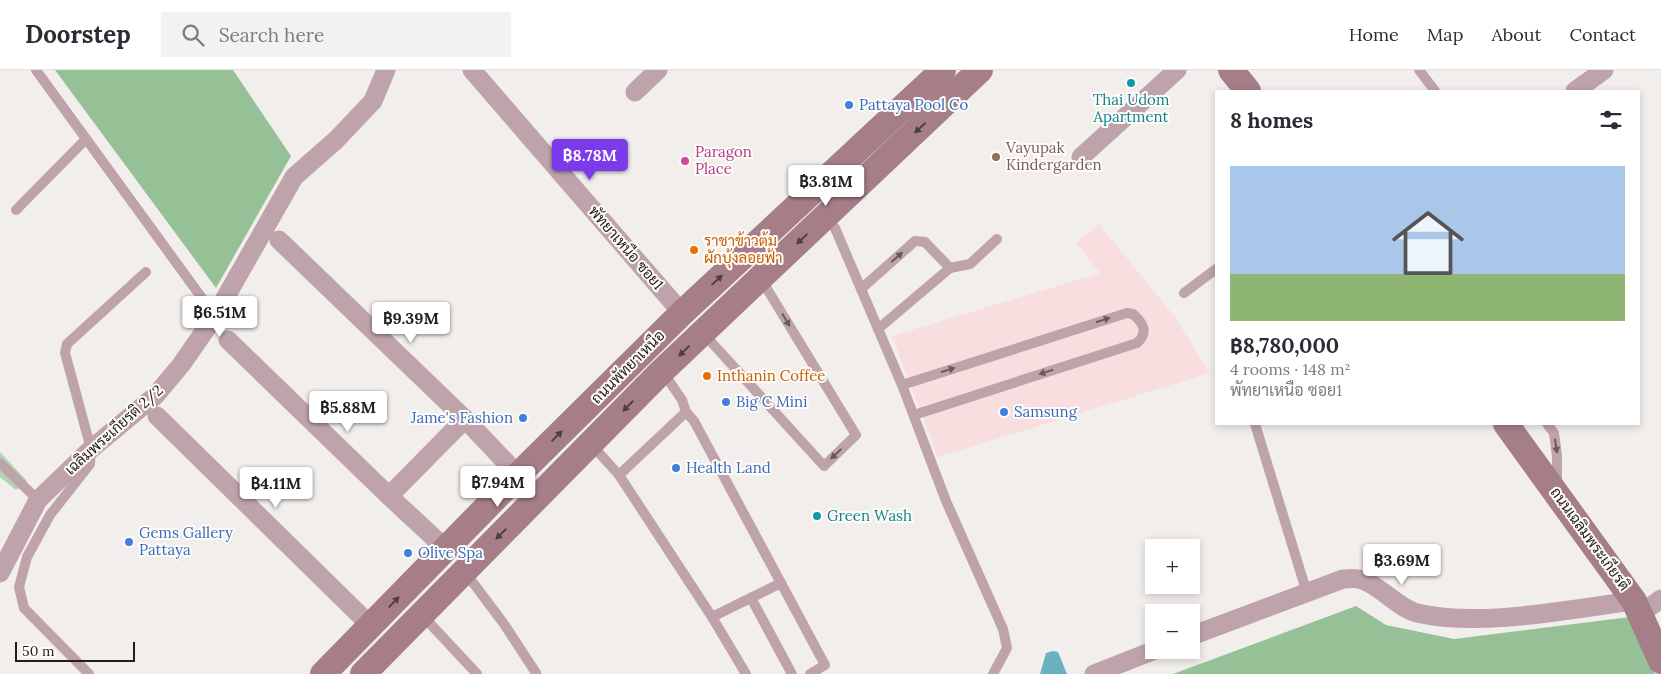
<!DOCTYPE html>
<meta charset="utf-8">
<style>
body{margin:0;font-family:Lora,Sarabun,serif;background:#f2f2f3;color:#2b2b33;height:100vh;display:flex;flex-direction:column;font-size:19px;white-space:nowrap}
*{box-sizing:border-box;margin:0}
p{font-size:16px;color:#7c7c81}
.icon{flex:none;width:28px;height:28px;fill:none;stroke:currentColor;stroke-width:2;stroke-linecap:round;stroke-linejoin:round}
.map{position:relative;flex:1;overflow:hidden}
.side{position:absolute;left:1215px;top:20px;width:425px;height:335px;display:flex;flex-direction:column;background:#fff;border-radius:0px;box-shadow:0 2px 8px #0003}
.side>*{flex:none}
.tools{position:absolute;left:1145px;top:469px;display:grid;gap:10px}
.tools a{display:grid;place-items:center;width:55px;height:55px;border-radius:0px;background:#fff;box-shadow:0 2px 8px #0003;font-size:25px}
.scale{position:absolute;left:15px;bottom:12px;width:120px;box-sizing:border-box;padding-left:5px;border:2px solid #1f1e1d;border-top:0;font-size:14px;line-height:18px;white-space:nowrap;color:#1f1e1d;-webkit-text-stroke:4px #fffcfa;paint-order:stroke}
.price{position:absolute;translate:-50% -42px;padding:0 11px;border-radius:5px;background:#fff;color:#222;font-size:16px;line-height:32px;filter:drop-shadow(0 1px 2px #0008)}
.price::after{content:'';position:absolute;left:50%;top:30px;width:15px;height:11px;margin-left:-8px;background:inherit;clip-path:polygon(0 0,100% 0,50% 100%)}
.price.on{background:#7c3aed;color:#fff}
ul{padding:0;list-style:none}
li{display:grid;align-content:center;gap:10px;height:265px;padding:0 15px}
li+li{border-top:1px solid #e1e1e2}
li span{display:grid;place-items:center;height:155px;border-radius:0px;color:#555}
li>.icon{margin-inline-start:auto}
span .icon{width:90px;height:90px;fill:#fffc;stroke-width:1}
li b{font-size:21px}
h2{display:flex;justify-content:space-between;align-items:center;height:60px;padding:0 15px;font-size:21px}
header{display:flex;align-items:center;gap:30px;box-sizing:border-box;height:70px;padding:0 25px;background:#fff;border-bottom:1px solid #e1e1e2}
header strong{font-size:24px}
nav{display:flex;gap:28px;margin-inline-start:auto;font-size:18px}
.search{width:350px;height:45px;background:#f2f2f3;display:flex;align-items:center;gap:12px;box-sizing:border-box;padding:0 18px;border-radius:0px;color:#7c7c81;font-size:19px}
.map>svg:first-child{display:block}
.commercial{fill:#f9dee0}
.green{fill:#b0d5b0}
.forest{fill:#96c197}
.water{fill:#69b1c0}
.lines{fill:none;stroke-linecap:round;stroke-linejoin:round}
.lane{stroke:#bfa3aa;stroke-width:10}
.street{stroke:#bfa3aa;stroke-width:19}
.secondary{stroke:#a67e88;stroke-width:26}
.oneway{fill:#4e4042}
.oneway2{fill:#675a5c}
.culture-dot{fill:#0f9aa8;stroke:#fffcfa;stroke-width:2}
.shop-dot{fill:#3f7fe0;stroke:#fffcfa;stroke-width:2}
.education-dot{fill:#8d6e63;stroke:#fffcfa;stroke-width:2}
.hotel-dot{fill:#d1479c;stroke:#fffcfa;stroke-width:2}
.food-dot{fill:#e8710a;stroke:#fffcfa;stroke-width:2}
.labels{text-anchor:middle;stroke-width:4;stroke-linejoin:round;paint-order:stroke}
.culture-label{font-size:15px;fill:#0d838f;stroke:#fffcfa}
.shop-label{font-size:15px;fill:#366cbe;stroke:#fffcfa;text-anchor:start}
.education-label{font-size:15px;fill:#785e54;stroke:#fffcfa;text-anchor:start}
.hotel-label{font-size:15px;fill:#b23c85;stroke:#fffcfa;text-anchor:start}
.food-label{font-size:15px;fill:#c56008;stroke:#fffcfa;text-anchor:start}
.street-label{font-size:15px;fill:#1f1e1d;stroke:#fffcfa}
</style>
<header>
<strong>Doorstep</strong>
<div class="search"><svg class="icon" aria-label="search" viewBox="0 0 24 24"><circle cx="10" cy="10" r="6"/><path d="M15 15l6 6"/></svg>Search here</div>
<nav><a>Home</a><a>Map</a><a>About</a><a>Contact</a></nav>
</header>
<div class="map">
<svg width="1661" height="604" viewBox="0 0 1661 604">
<rect width="100%" height="100%" fill="#f2eeec"/>
<!-- commercial -->
<polygon class="commercial" points="1099,154 1174,246 1210,303 938,387 892,266 1100,203 1076,173"/>
<!-- green -->
<polygon class="green" points="0,382 27,411 16,420 0,407"/>
<!-- forest -->
<g class="forest">
<polygon points="55,0 233,0 291,86 216,218"/>
<polygon points="1356,536 1386,555 1454,569 1630,547 1655,604 1173,604"/>
</g>
<!-- water -->
<polygon class="water" points="1053,581 1058,582 1067,604 1040,604 1046,583"/>
<g class="lines">
<!-- lane -->
<g class="lane">
<polyline points="36,0 215,246"/>
<polyline points="1419,0 1435,21"/>
<polyline points="16,140 86,69"/>
<polyline points="825,149 835,158 902,315 946,431 1003,559 1007,578 993,604"/>
<polyline points="950,198 970,194 997,169"/>
<polyline points="861,219 915,171 925,172 950,198 878,259"/>
<polyline points="1184,223 1216,199"/>
<polyline points="703,263 824,396 856,365 761,209"/>
<path d="M902,315L1127,243L1133,244C1143,253 1149,262 1137,273L914,345"/>
<polyline points="686,342 694,351 825,595 810,604"/>
<polyline points="1255,354 1307,523"/>
<polyline points="1547,354 1554,363 1557,386 1557,417"/>
<polyline points="591,374 619,405 686,342 682,330 663,302"/>
<polyline points="0,393 38,430"/>
<polyline points="619,405 712,547 746,604"/>
<polyline points="465,502 504,554 536,603"/>
<polyline points="751,528 792,604"/>
<polyline points="422,545 477,604"/>
<polyline points="712,547 781,513"/>
<polyline points="89,604 24,538 19,517 27,487 50,445 90,394 91,379 65,283 67,274 146,202"/>
</g>
<!-- street -->
<g class="street">
<polyline points="472,0 682,243"/>
<polyline points="1575,21 1604,0"/>
<polyline points="635,22 658,0"/>
<polyline points="1081,87 1177,0"/>
<polyline points="279,170 465,349 518,405"/>
<polyline points="228,270 389,426 446,479"/>
<polyline points="157,346 371,556"/>
<polyline points="389,426 465,349"/>
<polyline points="0,503 38,430 91,379 155,326 181,295 215,246 294,107 336,70 373,31 386,0"/>
<polyline points="1641,543 1661,529"/>
<path d="M1191,566L1343,509C1348,509 1353,508 1358,509C1376,511 1397,538 1417,543C1482,558 1568,539 1634,531"/>
<polyline points="1094,604 1155,580"/>
</g>
<!-- secondary -->
<g class="secondary">
<polyline points="1231,0 1248,21"/>
<polyline points="1506,354 1634,531 1661,591"/>
<polyline points="323,604 518,405 682,243 943,0"/>
<polyline points="363,604 662,301 980,0"/>
</g>
</g>
<!-- one-way arrows -->
<defs><path id="oneway-solid" d="M-6-.8H1V-3.2L6.5 0L1 3.2V.8H-6Z" transform="scale(1.25)"/></defs>
<g class="oneway">
<use href="#oneway-solid" transform="translate(920 58) rotate(137)"/>
<use href="#oneway-solid" transform="translate(802 169) rotate(137)"/>
<use href="#oneway-solid" transform="translate(717 210) rotate(-43)"/>
<use href="#oneway-solid" transform="translate(684 281) rotate(136)"/>
<use href="#oneway-solid" transform="translate(628 336) rotate(135)"/>
<use href="#oneway-solid" transform="translate(557 366) rotate(-45)"/>
<use href="#oneway-solid" transform="translate(501 464) rotate(135)"/>
<use href="#oneway-solid" transform="translate(394 532) rotate(-46)"/>
</g>
<g class="oneway2">
<use href="#oneway-solid" transform="translate(897 187) rotate(-41)"/>
<use href="#oneway-solid" transform="translate(786 250) rotate(59)"/>
<use href="#oneway-solid" transform="translate(1103 250) rotate(-18)"/>
<use href="#oneway-solid" transform="translate(948 300) rotate(-18)"/>
<use href="#oneway-solid" transform="translate(1046 302) rotate(162)"/>
<use href="#oneway-solid" transform="translate(1556 376) rotate(81)"/>
<use href="#oneway-solid" transform="translate(836 384) rotate(137)"/>
</g>
<!-- markers -->
<g class="culture-dot">
<circle cx="1131" cy="13" r="5"/>
<circle cx="817" cy="446" r="5"/>
</g>
<g class="shop-dot">
<circle cx="849" cy="35" r="5"/>
<circle cx="726" cy="332" r="5"/>
<circle cx="1004" cy="342" r="5"/>
<circle cx="523" cy="348" r="5"/>
<circle cx="676" cy="398" r="5"/>
<circle cx="129" cy="472" r="5"/>
<circle cx="408" cy="483" r="5"/>
</g>
<circle class="education-dot" cx="996" cy="87" r="5"/>
<circle class="hotel-dot" cx="685" cy="91" r="5"/>
<g class="food-dot">
<circle cx="694" cy="180" r="5"/>
<circle cx="707" cy="306" r="5"/>
</g>
<g class="labels">
<!-- culture labels -->
<g class="culture-label">
<text x="1131" y="35">Thai Udom<tspan x="1131" dy="17">Apartment</tspan></text>
<text x="827" y="451" text-anchor="start">Green Wash</text>
</g>
<!-- shop labels -->
<g class="shop-label">
<text x="859" y="40">Pattaya Pool Co</text>
<text x="736" y="337">Big C Mini</text>
<text x="1014" y="347">Samsung</text>
<text x="513" y="353" text-anchor="end">Jame's Fashion</text>
<text x="686" y="403">Health Land</text>
<text x="139" y="468">Gems Gallery<tspan x="139" dy="17">Pattaya</tspan></text>
<text x="418" y="488">Olive Spa</text>
</g>
<!-- education labels -->
<g class="education-label">
<text x="1006" y="83">Vayupak<tspan x="1006" dy="17">Kindergarden</tspan></text>
</g>
<!-- hotel labels -->
<g class="hotel-label">
<text x="695" y="87">Paragon<tspan x="695" dy="17">Place</tspan></text>
</g>
<!-- food labels -->
<g class="food-label">
<text x="704" y="176">ราชาข้าวต้ม<tspan x="704" dy="17">ผักบุ้งลอยฟ้า</tspan></text>
<text x="717" y="311">Inthanin Coffee</text>
</g>
<!-- street labels -->
<g class="street-label">
<text transform="translate(626 178) rotate(49)" y="5">พัทยาเหนือ ซอย1</text>
<text transform="translate(628 297) rotate(-45)" y="5">ถนนพัทยาเหนือ</text>
<text transform="translate(114 360) rotate(-42)" y="5">เฉลิมพระเกียรติ 2/2</text>
<text transform="translate(1590 469) rotate(54)" y="5">ถนนเฉลิมพระเกียรติ</text>
</g>
</g>
</svg>
<div class="tools">
<a>+</a>
<a>−</a>
</div>
<div class="scale">50 m</div>
<b class="price on" style="left:590px;top:111px">฿8.78M</b>
<b class="price" style="left:826px;top:137px">฿3.81M</b>
<b class="price" style="left:220px;top:268px">฿6.51M</b>
<b class="price" style="left:411px;top:274px">฿9.39M</b>
<b class="price" style="left:348px;top:363px">฿5.88M</b>
<b class="price" style="left:498px;top:438px">฿7.94M</b>
<b class="price" style="left:276px;top:439px">฿4.11M</b>
<b class="price" style="left:1402px;top:516px">฿3.69M</b>
<section class="side">
<h2>8 homes<svg class="icon" aria-label="filters" viewBox="0 0 24 24"><path d="M4 7h16M4 17h16"/><circle cx="9" cy="7" r="2"/><circle cx="15" cy="17" r="2"/></svg></h2>
<ul>
<li><span style="background:linear-gradient(#a9c7e8 70%,#8fb573 0)"><svg class="icon" aria-label="home" viewBox="0 0 24 24"><path d="M3 11l9-7 9 7M6 9v11h12V9"/></svg></span><div><b>฿8,780,000</b><p>4 rooms · 148 m²</p><p>พัทยาเหนือ ซอย1</p></div></li>
</ul>
</section>
</div>
